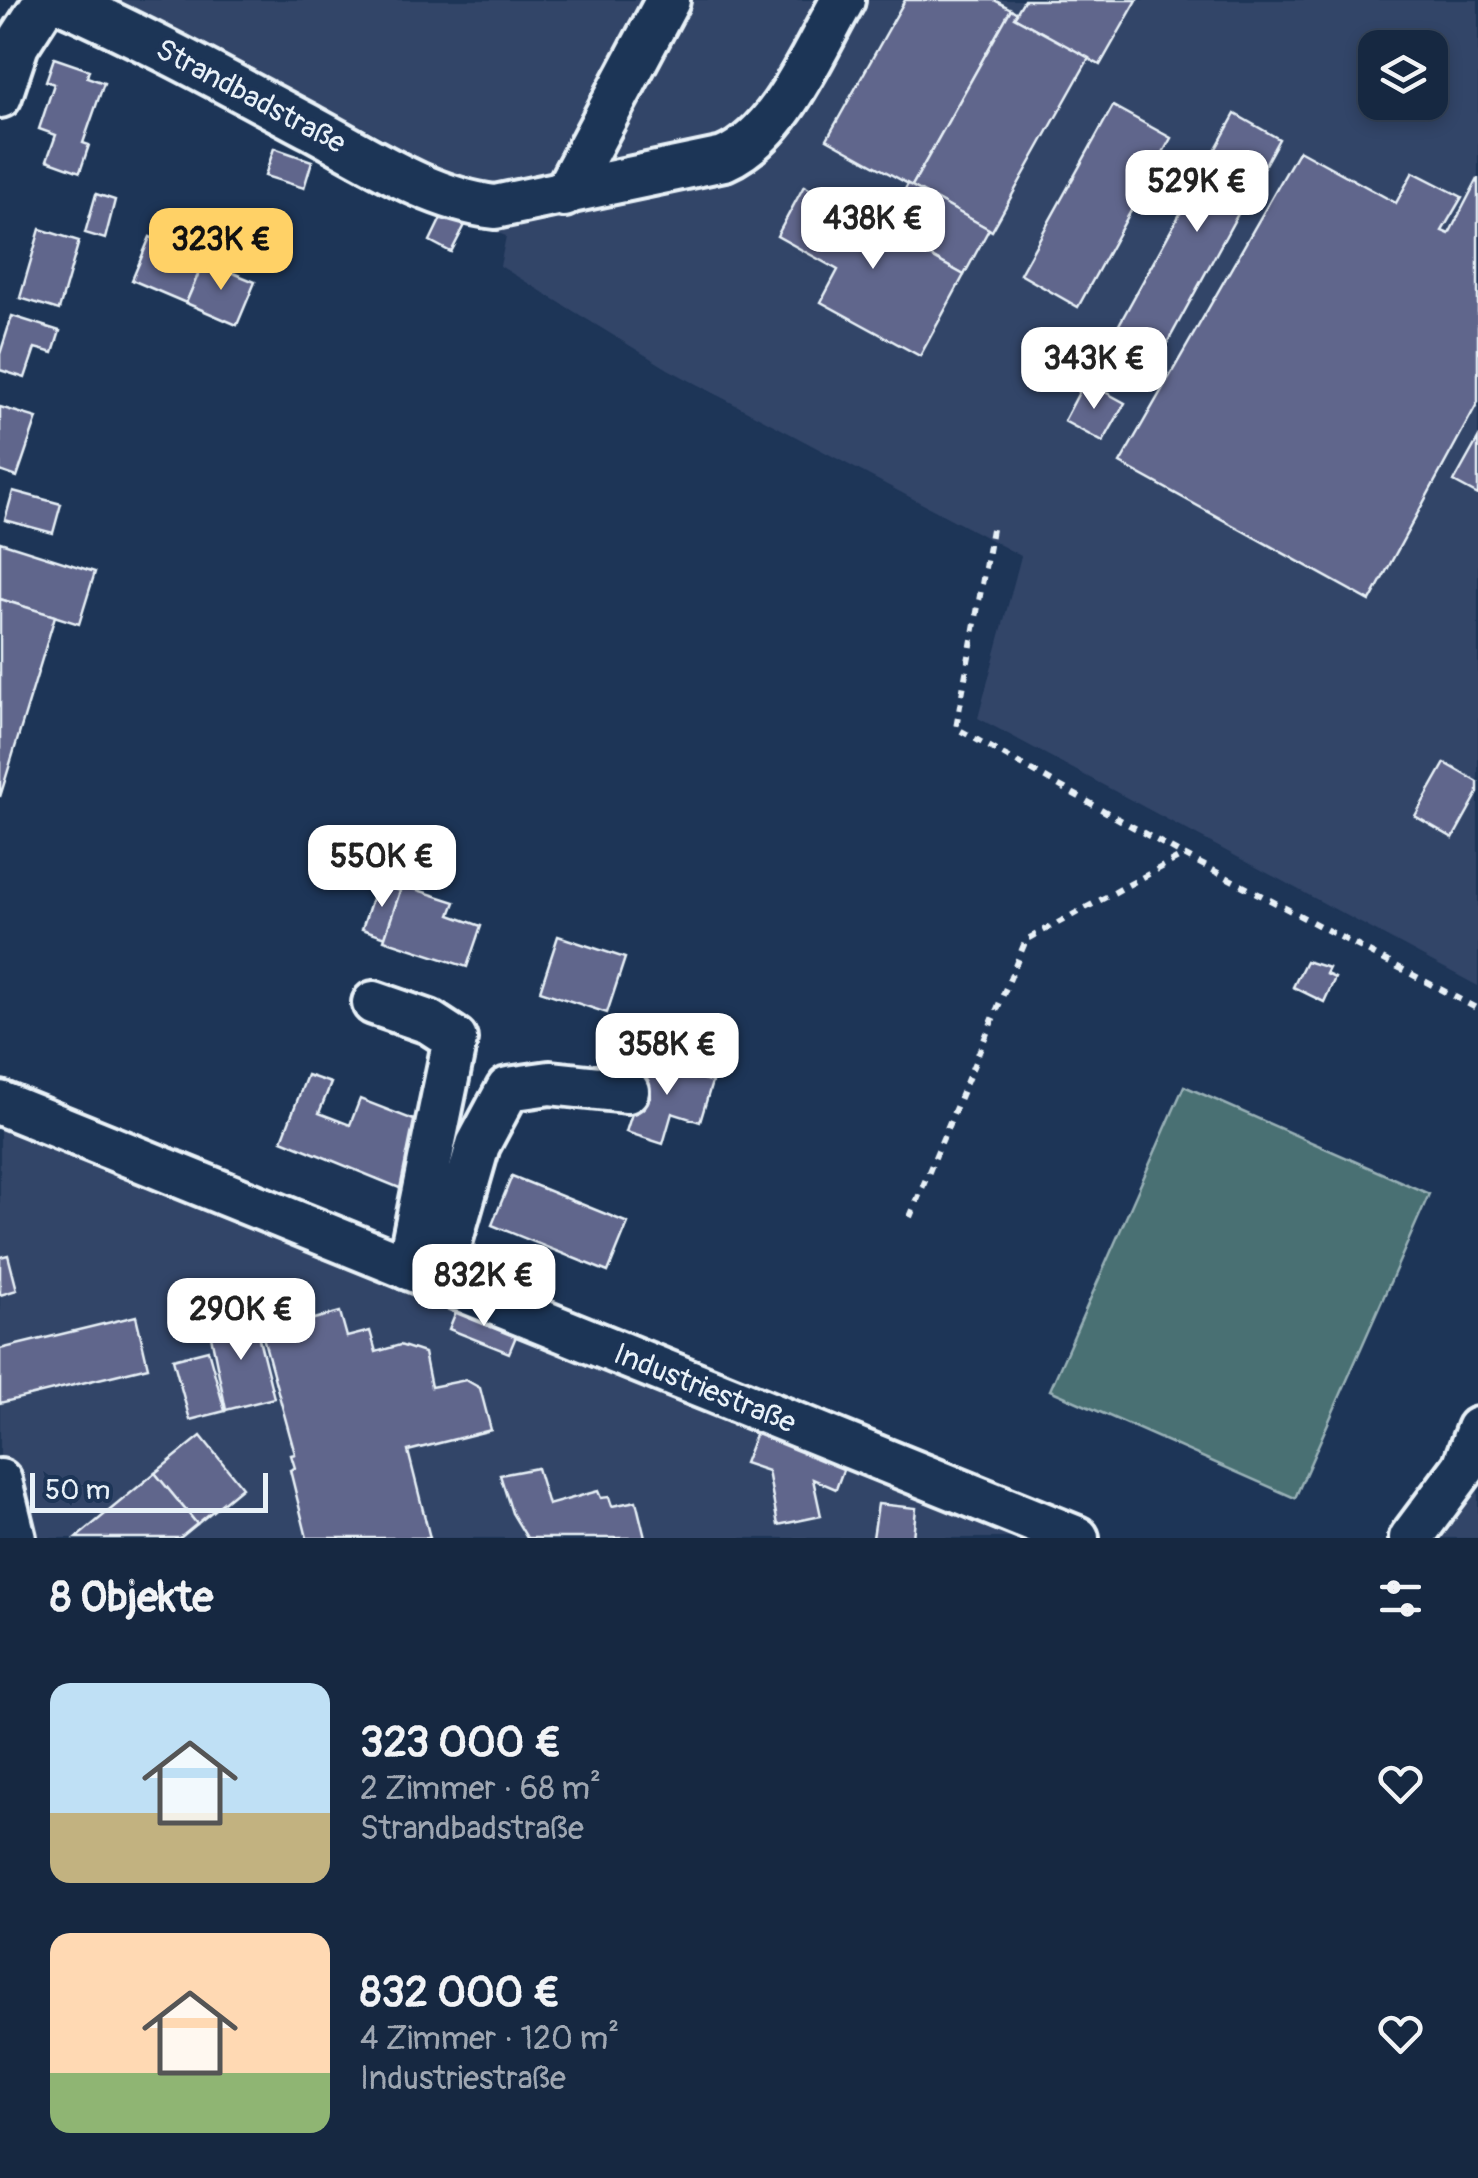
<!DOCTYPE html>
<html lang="de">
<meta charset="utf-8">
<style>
body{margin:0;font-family:Pangolin,sans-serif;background:#23344c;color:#f1f3f6;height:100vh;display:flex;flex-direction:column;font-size:38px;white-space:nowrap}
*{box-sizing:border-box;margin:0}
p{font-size:32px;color:#9ea6b1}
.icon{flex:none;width:55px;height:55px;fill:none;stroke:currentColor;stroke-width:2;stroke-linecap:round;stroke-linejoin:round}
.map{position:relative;height:1538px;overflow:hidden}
.sheet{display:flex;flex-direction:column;background:#162841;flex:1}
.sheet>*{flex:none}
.controls{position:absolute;left:1358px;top:30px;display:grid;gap:20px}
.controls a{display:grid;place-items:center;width:90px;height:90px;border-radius:20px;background:#162841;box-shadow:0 5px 15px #0003,0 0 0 2px #35445a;font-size:50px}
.scale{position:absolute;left:30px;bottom:25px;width:238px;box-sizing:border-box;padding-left:10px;border:5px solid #e8f1f8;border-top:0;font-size:28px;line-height:35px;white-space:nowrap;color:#e8f1f8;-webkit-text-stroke:8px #1d3557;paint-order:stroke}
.price{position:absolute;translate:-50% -85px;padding:0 22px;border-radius:20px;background:#fff;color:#222;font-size:32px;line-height:65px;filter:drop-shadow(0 2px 5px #0008)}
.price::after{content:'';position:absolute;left:50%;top:60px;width:30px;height:22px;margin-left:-15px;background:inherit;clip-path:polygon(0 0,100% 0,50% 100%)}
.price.active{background:#ffd166;color:#111}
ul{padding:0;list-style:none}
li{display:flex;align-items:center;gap:30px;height:250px;padding:0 50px}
li span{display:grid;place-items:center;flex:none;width:280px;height:200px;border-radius:20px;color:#555}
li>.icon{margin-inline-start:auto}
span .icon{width:120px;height:120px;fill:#fffc;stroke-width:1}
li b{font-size:42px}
h2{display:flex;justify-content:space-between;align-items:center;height:120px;padding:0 50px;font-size:42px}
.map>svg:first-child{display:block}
.built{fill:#314467;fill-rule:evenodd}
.green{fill:#497073;stroke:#98b0b6;stroke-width:2.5}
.building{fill:#61668c;stroke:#e8f1f8;stroke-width:2.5}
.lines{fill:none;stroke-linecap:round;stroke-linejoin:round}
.minor-casing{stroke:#e8f1f8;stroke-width:50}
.path{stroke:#e8f1f8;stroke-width:6;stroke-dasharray:8 8;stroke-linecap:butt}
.minor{stroke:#1d3557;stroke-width:42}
.labels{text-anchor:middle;stroke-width:8;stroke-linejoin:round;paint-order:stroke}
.street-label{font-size:30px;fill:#e8f1f8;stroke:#1d3557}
</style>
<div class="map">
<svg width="1478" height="1538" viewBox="0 0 1478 1538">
<rect width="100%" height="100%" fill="#1d3557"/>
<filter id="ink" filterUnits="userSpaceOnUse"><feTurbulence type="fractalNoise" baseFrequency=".01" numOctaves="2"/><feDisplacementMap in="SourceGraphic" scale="20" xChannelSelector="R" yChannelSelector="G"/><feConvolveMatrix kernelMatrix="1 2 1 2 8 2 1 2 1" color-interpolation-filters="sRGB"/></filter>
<g filter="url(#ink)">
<!-- built -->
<g class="built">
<path d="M114,0H1478V986L978,718L1021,556L668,369L500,266L506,236L384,191L388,168L382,137ZM1375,48H1430V102H1375Z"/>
<polygon points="0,1129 84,1159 1026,1538 0,1538"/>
<polygon points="1478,1462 1478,1538 1442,1538 1448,1522"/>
</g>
<!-- green -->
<polygon class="green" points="1184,1086 1429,1194 1295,1498 1050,1390"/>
<!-- building -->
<g class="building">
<polygon points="905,0 994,0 1011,9 912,186 827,139"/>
<polygon points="1024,0 1137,0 1100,65 1014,17"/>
<polygon points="1011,9 1017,13 1014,17 1089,58 992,231 912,186"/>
<polygon points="54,58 89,70 87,77 104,83 83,143 89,145 80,172 47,160 56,135 39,129 54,84 46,81"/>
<polygon points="1113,106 1171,138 1078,307 1020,274"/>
<polygon points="1235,114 1279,139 1160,356 1115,332"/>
<polygon points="274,148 312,161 304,188 265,176"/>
<polygon points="1299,150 1396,203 1413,172 1462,197 1442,231 1449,234 1478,178 1478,402 1370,601 1120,463"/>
<polygon points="908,184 989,229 964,275 883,230"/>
<polygon points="804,186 964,275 920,356 821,302 838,270 777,236"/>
<polygon points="96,194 115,200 105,239 85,233"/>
<polygon points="443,214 465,225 451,252 430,241"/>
<polygon points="40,229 79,241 59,310 20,298"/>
<polygon points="150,237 204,261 186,303 132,280"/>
<polygon points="204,261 255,282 237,325 186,303"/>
<polygon points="12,316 60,331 53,353 35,348 25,378 0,370 0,354"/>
<polygon points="1085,381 1125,403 1103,442 1064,421"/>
<polygon points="0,407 37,418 17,477 0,471"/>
<polygon points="1478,439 1478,495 1454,482"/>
<polygon points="13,491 61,504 53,533 5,520"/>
<polygon points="0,542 95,572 79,624 0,599"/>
<polygon points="0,599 55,616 0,797"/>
<polygon points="1445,763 1478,782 1478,793 1453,838 1415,816"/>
<polygon points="377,883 401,891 386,937 362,929"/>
<polygon points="402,885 455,902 450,915 481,926 467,967 384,940"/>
<polygon points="558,936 625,958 607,1013 540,991"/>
<polygon points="1306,961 1329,968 1326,974 1335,978 1324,1002 1293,987"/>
<polygon points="651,1053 692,1065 689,1075 712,1082 700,1122 672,1113 663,1144 626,1132"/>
<polygon points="307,1075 331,1083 319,1113 350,1125 360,1099 419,1122 402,1189 282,1140"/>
<polygon points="512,1176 628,1223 608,1272 492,1225"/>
<polygon points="8,1255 17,1290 0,1295 0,1257"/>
<polygon points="459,1304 519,1329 509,1353 449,1329"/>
<polygon points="340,1312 347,1337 370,1331 376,1352 400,1345 424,1353 431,1387 466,1380 480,1388 491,1430 408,1451 430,1538 307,1538 290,1470 295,1468 291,1455 295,1454 262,1333"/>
<polygon points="253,1315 274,1398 226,1410 209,1326"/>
<polygon points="136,1316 148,1367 0,1403 0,1349"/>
<polygon points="208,1350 225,1411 190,1420 173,1359"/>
<polygon points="761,1420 849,1454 836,1489 813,1479 821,1516 778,1525 768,1471 744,1463"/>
<polygon points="201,1436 242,1487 197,1524 155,1473"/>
<polygon points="537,1468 548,1505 598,1491 601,1498 609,1497 612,1506 636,1501 645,1538 527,1538 512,1513 500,1475"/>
<polygon points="155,1473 197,1524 180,1538 76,1538"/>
<polygon points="878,1504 916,1508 913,1538 873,1538"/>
</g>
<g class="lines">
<defs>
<g id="minor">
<path d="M59,0C146,38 229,84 312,128C370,159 429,199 495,207L724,159C781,134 813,52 843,0"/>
<polyline points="0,96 17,45 46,0"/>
<polyline points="564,195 668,0"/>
<polyline points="374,1003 429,1022 455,1039 408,1268"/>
<polyline points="0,1103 1077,1538"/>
<polyline points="439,1281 478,1145 508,1089 550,1083 627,1091"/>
<polyline points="0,1481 14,1538"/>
<polyline points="1411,1538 1464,1467 1478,1429"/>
</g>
</defs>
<!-- minor casing -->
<use href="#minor" class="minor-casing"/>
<!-- path -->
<g class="path">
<polyline points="992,529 956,728 1183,855"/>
<polyline points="910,1217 1026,940 1184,855 1478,1009"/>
</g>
<!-- minor -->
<use href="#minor" class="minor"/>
</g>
</g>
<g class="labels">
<!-- street labels -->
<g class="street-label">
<text transform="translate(251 96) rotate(28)" y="10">Strandbadstraße</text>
<text transform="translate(705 1388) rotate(22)" y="10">Industriestraße</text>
</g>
</g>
</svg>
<div class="controls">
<a><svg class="icon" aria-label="layers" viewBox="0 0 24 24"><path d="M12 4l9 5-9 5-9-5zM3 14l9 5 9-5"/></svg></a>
</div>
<div class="scale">50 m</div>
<b class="price" style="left:1197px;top:235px">529K €</b>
<b class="price" style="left:873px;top:272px">438K €</b>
<b class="price active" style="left:221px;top:293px">323K €</b>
<b class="price" style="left:1094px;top:412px">343K €</b>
<b class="price" style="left:382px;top:910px">550K €</b>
<b class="price" style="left:667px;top:1098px">358K €</b>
<b class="price" style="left:484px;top:1329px">832K €</b>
<b class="price" style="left:241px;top:1363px">290K €</b>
</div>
<section class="sheet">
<h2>8 Objekte<svg class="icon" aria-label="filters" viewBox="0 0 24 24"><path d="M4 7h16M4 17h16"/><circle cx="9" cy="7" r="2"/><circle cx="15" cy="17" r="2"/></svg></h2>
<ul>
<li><span style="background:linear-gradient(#bfe0f5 65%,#c2b280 0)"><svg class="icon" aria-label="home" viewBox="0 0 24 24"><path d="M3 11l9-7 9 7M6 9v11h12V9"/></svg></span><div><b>323 000 €</b><p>2 Zimmer · 68 m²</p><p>Strandbadstraße</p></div><svg class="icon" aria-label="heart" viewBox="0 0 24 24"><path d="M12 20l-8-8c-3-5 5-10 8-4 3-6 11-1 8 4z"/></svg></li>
<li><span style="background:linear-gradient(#ffd9b3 70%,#8fb573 0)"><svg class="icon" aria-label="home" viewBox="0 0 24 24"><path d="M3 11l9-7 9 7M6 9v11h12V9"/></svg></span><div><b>832 000 €</b><p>4 Zimmer · 120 m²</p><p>Industriestraße</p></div><svg class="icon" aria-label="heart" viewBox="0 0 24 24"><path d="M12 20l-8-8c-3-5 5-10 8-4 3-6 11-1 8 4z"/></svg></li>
</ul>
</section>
